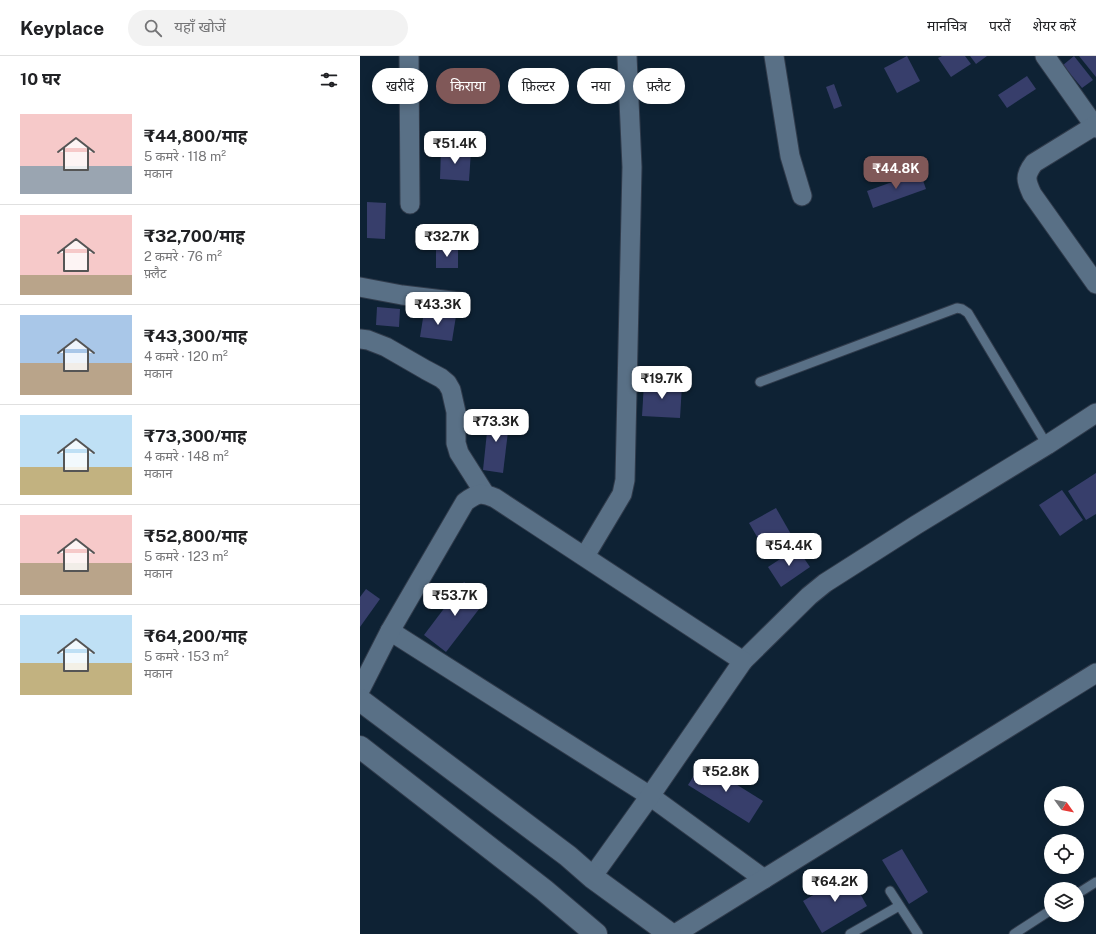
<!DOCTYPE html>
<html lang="hi">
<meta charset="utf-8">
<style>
body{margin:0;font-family:"Public Sans","Noto Sans Devanagari",sans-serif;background:#f2f2f2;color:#202124;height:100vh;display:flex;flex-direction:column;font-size:15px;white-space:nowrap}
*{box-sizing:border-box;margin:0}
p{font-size:13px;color:#757577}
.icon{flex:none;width:22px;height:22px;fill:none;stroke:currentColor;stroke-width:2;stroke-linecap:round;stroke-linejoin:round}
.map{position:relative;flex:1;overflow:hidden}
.panel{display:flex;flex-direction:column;background:#fff;width:360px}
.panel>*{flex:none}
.hud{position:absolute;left:12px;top:12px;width:380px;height:36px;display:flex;gap:8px}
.needle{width:26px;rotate:123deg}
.fabs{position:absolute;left:684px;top:730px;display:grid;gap:8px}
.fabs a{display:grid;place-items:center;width:40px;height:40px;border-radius:50%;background:#fff;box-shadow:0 2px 10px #0003;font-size:20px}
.price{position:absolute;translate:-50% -34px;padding:0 9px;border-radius:8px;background:#fff;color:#222;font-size:13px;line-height:26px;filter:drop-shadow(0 1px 2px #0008)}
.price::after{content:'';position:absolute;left:50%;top:24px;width:12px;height:9px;margin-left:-6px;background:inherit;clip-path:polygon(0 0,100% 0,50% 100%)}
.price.current{background:#805858;color:#fff}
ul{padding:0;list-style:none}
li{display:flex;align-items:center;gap:12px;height:100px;padding:0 20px}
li+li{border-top:1px solid #e0e0e0}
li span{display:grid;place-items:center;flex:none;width:112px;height:80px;border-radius:0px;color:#555}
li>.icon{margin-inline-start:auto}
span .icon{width:48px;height:48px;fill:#fffc;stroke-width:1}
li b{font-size:17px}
h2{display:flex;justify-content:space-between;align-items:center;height:48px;padding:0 20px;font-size:17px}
.chip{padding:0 14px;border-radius:18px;background:#fff;box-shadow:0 2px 10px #0003;font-size:14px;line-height:36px}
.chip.current{background:#805858;color:#fff}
header{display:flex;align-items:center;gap:24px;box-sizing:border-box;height:56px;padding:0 20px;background:#fff;border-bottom:1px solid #e0e0e0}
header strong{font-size:19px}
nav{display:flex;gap:22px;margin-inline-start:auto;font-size:14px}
.search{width:280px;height:36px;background:#f2f2f2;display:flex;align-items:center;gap:10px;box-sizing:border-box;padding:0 14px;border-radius:22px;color:#757577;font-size:15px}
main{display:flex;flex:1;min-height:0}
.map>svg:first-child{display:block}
.building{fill:#373e6b}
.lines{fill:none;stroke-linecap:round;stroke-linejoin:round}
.service-casing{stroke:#303b4b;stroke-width:11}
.minor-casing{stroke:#303b4b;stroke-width:21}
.tertiary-casing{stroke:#303b4b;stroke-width:24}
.service{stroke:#597086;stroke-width:9}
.minor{stroke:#597086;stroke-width:19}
.tertiary{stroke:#597086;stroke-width:22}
</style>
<header>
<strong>Keyplace</strong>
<div class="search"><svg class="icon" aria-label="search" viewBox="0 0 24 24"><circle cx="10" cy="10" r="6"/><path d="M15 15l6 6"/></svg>यहाँ खोजें</div>
<nav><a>मानचित्र</a><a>परतें</a><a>शेयर करें</a></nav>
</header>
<main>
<section class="panel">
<h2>10 घर<svg class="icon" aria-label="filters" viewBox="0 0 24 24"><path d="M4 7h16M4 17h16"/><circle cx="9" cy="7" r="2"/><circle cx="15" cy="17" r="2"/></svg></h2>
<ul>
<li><span style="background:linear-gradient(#f6c9c9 65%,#9aa5b1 0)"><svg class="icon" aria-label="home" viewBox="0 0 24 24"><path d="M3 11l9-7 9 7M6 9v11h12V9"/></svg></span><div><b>₹44,800/माह</b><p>5 कमरे · 118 m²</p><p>मकान</p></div></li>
<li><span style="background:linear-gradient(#f6c9c9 75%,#b9a48a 0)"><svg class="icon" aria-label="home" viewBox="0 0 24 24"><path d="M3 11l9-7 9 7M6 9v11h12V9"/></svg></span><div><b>₹32,700/माह</b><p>2 कमरे · 76 m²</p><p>फ़्लैट</p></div></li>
<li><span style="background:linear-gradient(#a9c7e8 60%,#b9a48a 0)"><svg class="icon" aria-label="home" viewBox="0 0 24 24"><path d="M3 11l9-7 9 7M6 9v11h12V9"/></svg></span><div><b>₹43,300/माह</b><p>4 कमरे · 120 m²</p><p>मकान</p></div></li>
<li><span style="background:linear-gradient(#bfe0f5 65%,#c2b280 0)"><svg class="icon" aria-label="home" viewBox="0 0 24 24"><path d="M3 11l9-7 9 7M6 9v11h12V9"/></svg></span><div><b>₹73,300/माह</b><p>4 कमरे · 148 m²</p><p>मकान</p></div></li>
<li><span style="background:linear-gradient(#f6c9c9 60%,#b9a48a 0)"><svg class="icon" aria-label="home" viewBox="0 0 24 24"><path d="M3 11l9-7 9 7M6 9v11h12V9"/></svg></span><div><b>₹52,800/माह</b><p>5 कमरे · 123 m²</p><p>मकान</p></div></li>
<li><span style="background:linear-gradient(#bfe0f5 60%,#c2b280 0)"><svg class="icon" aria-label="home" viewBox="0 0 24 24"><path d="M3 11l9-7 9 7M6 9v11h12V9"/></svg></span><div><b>₹64,200/माह</b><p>5 कमरे · 153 m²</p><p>मकान</p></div></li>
</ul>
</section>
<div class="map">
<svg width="736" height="878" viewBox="0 0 736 878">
<rect width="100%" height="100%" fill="#0e2234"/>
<!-- building -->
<g class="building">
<polygon points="547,0 560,25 537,37 524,12"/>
<polygon points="582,0 605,0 611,8 591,21 578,2"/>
<polygon points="610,0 627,0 616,8"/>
<polygon points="714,0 733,24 722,32 703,9"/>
<polygon points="719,0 736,0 736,21"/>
<polygon points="667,20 676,33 647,52 638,39"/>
<polygon points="474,28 482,50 474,53 466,31"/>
<polygon points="81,94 111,95 109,125 80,123"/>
<polygon points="560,116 566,133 513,152 507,135"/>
<polygon points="7,146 26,147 25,183 7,182"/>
<rect x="76" y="192" width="22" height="20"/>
<polygon points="17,251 40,253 39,271 16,269"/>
<polygon points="64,256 96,260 92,285 60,281"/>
<polygon points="284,327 322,329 320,362 282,360"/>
<polygon points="129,357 150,359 143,417 123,414"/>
<polygon points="736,417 736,458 726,464 708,435"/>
<polygon points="702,434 723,464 700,480 679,449"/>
<polygon points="416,452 436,487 410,503 389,467"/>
<polygon points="437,492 450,511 421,531 408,511"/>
<polygon points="104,526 126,544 86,596 64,579"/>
<polygon points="6,533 20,543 0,571 0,541"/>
<polygon points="342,707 403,745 389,767 328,729"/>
<polygon points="542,793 568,836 549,848 522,804"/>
<polygon points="489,818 507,850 462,877 443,845"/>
</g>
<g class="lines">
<defs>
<g id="service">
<polyline points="400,326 597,252 602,253 608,257 687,389"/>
<polyline points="530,835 558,878"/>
<polyline points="717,838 736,826"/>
<polyline points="490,878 539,850"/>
<polyline points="654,878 691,854"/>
</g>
<g id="minor">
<polyline points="49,0 50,148"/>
<polyline points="414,0 430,100 442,140"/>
<polyline points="685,0 736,72"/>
<path d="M734,70L674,107C664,120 666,125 672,138L736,228"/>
<polyline points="0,231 42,239 100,246"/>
<polyline points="0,283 8,284 26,291 66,314 81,322 87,327 91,334 96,356 96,387 99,397 125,438"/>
<polyline points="225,500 262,438 265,424 272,111 267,0"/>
<polyline points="30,575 290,740 404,823"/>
<polyline points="383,605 449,540 465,527 556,469 687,389 736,357"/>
<path d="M0,634L30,575L105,446C117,437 121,436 135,442L383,605L290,740L232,821"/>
<polyline points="315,878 736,617"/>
</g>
<g id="tertiary">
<polyline points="0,644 208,800 232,821 310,878"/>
<polyline points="0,691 184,834 236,878"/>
</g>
</defs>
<!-- service casing -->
<use href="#service" class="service-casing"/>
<!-- minor casing -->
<use href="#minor" class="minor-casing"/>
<!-- tertiary casing -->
<use href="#tertiary" class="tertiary-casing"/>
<!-- service -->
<use href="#service" class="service"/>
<!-- minor -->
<use href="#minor" class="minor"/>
<!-- tertiary -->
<use href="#tertiary" class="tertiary"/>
</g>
</svg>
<div class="fabs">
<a><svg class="needle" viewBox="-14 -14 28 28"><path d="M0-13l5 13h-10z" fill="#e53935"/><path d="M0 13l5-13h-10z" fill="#757577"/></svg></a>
<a><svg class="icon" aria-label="locate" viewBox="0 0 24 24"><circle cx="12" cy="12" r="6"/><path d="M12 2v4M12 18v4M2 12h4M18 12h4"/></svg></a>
<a><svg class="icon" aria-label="layers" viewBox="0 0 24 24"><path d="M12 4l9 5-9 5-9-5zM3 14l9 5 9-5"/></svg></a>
</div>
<b class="price" style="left:95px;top:109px">₹51.4K</b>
<b class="price current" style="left:536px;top:134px">₹44.8K</b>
<b class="price" style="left:87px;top:202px">₹32.7K</b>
<b class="price" style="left:78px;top:270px">₹43.3K</b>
<b class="price" style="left:302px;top:344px">₹19.7K</b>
<b class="price" style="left:136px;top:387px">₹73.3K</b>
<b class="price" style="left:429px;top:511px">₹54.4K</b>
<b class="price" style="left:95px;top:561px">₹53.7K</b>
<b class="price" style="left:366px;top:737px">₹52.8K</b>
<b class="price" style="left:475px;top:847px">₹64.2K</b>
<div class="hud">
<a class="chip">खरीदें</a>
<a class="chip current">किराया</a>
<a class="chip">फ़िल्टर</a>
<a class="chip">नया</a>
<a class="chip">फ़्लैट</a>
</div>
</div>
</main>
